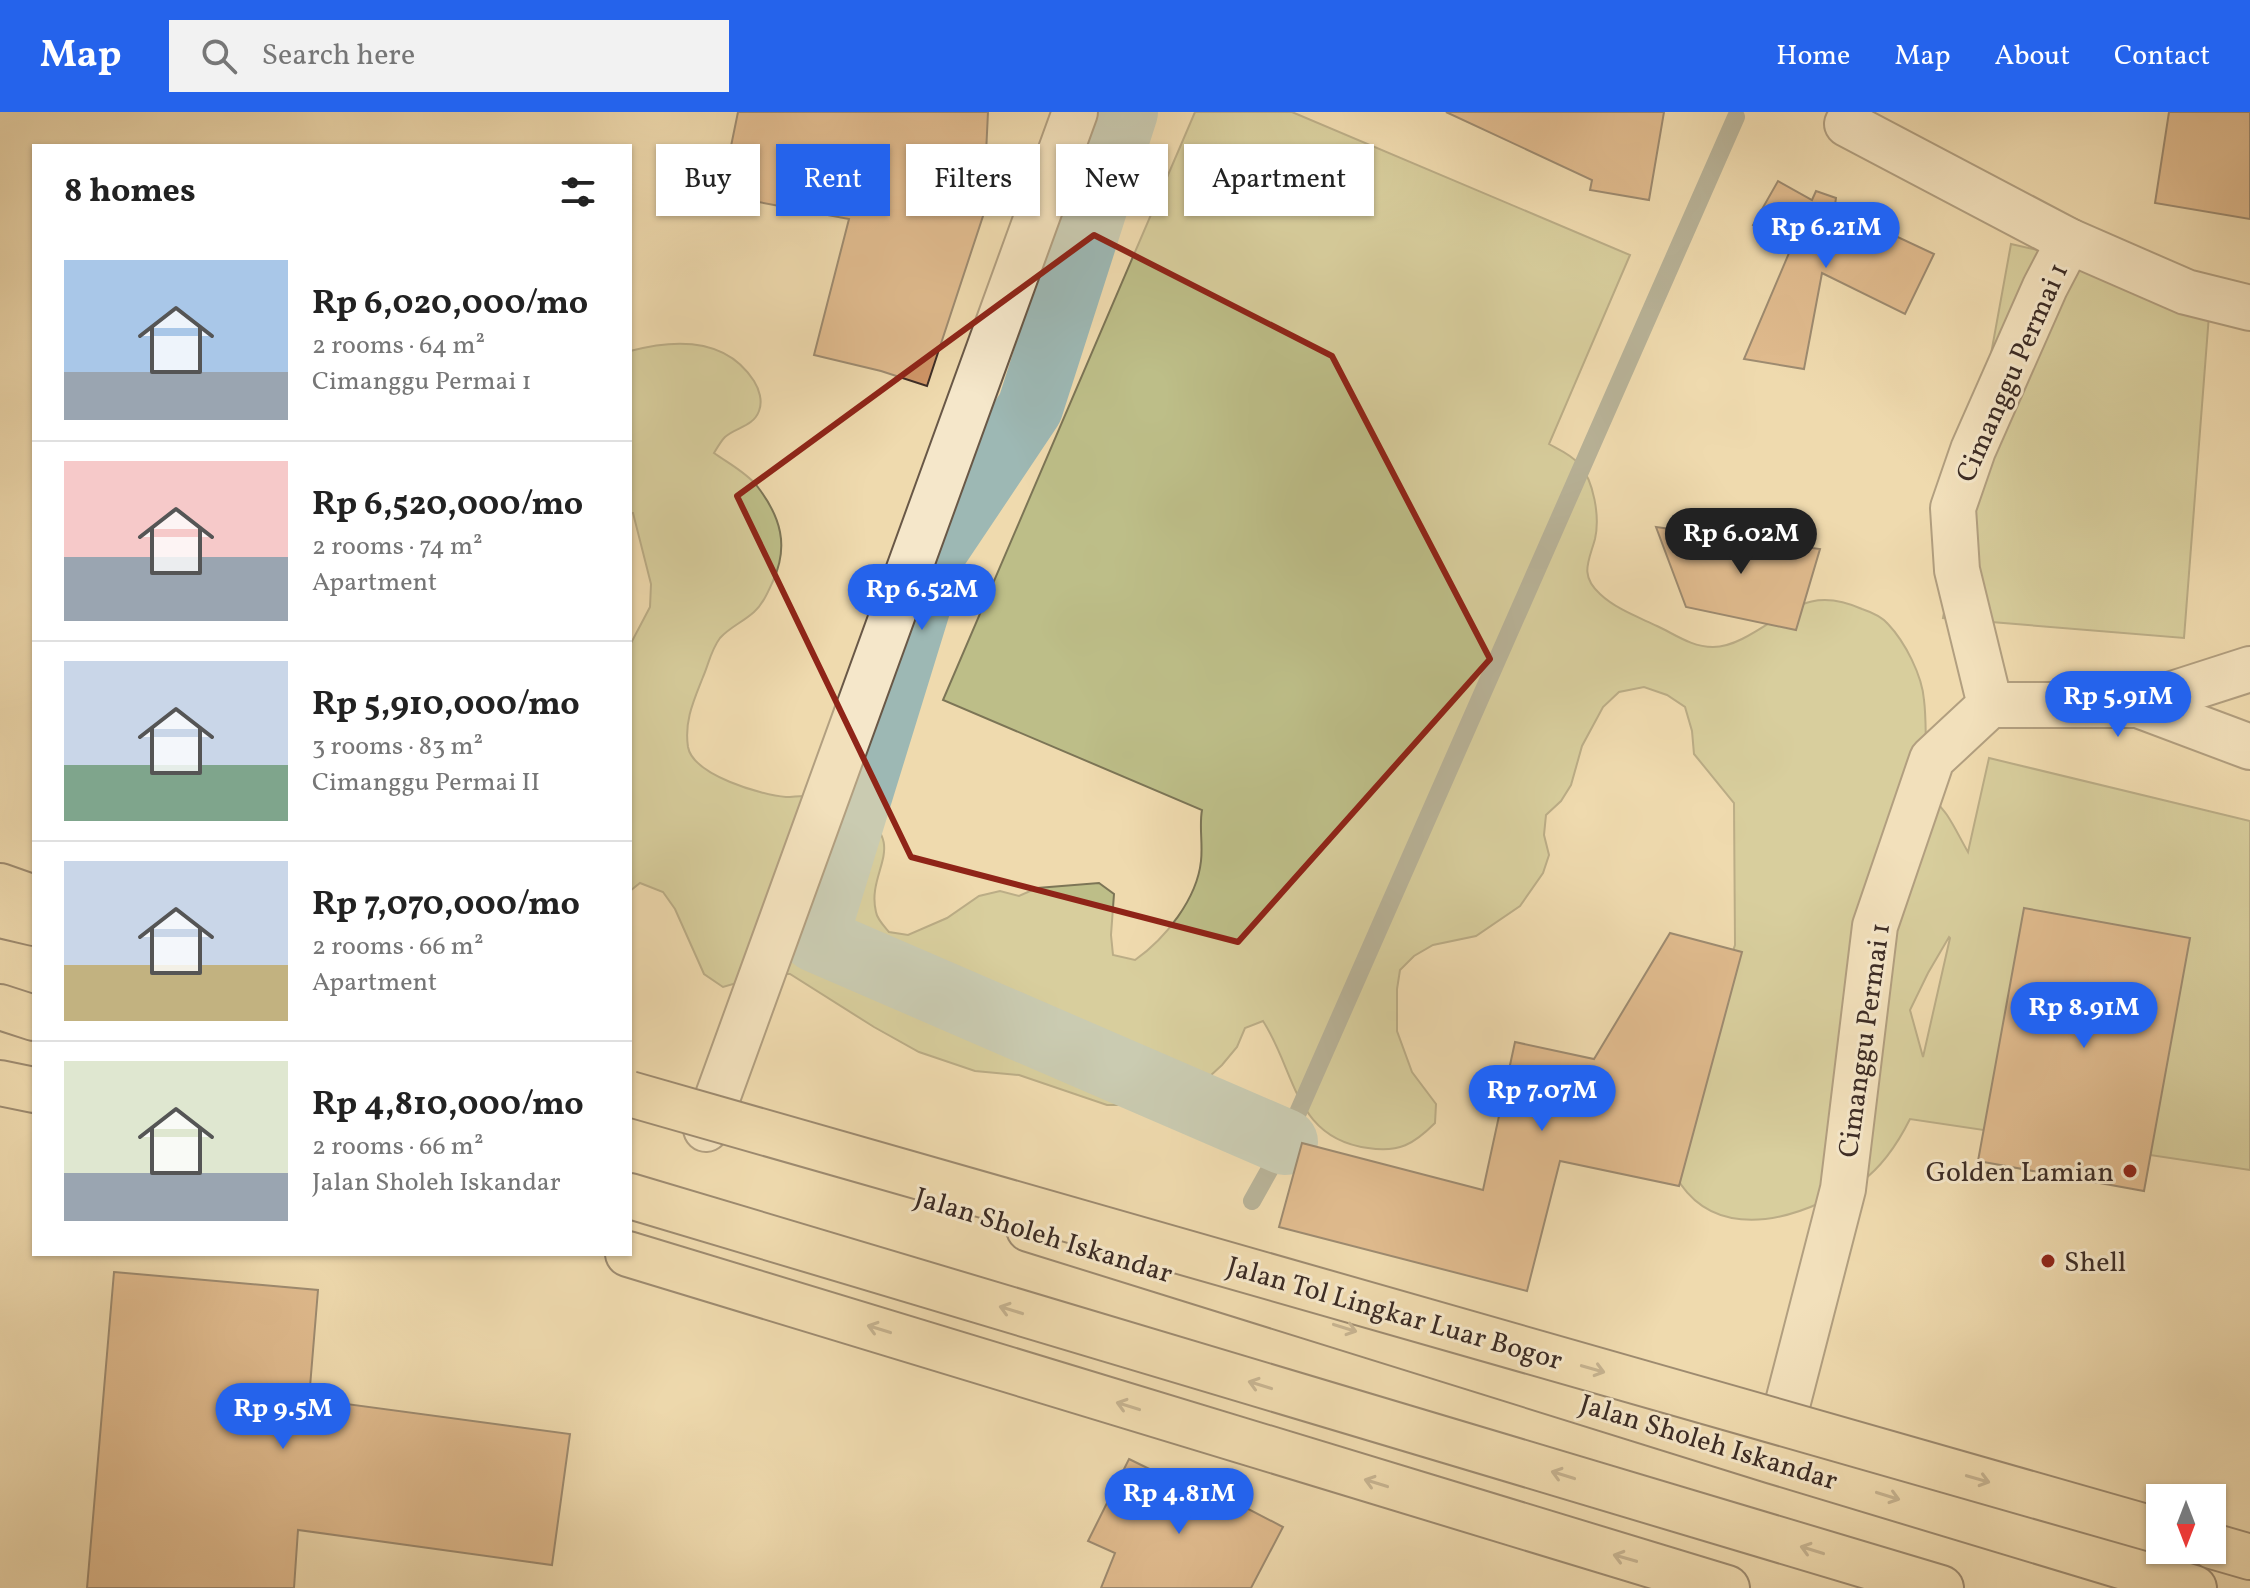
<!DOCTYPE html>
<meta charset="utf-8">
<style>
body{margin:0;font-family:Vollkorn,serif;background:#f2f2f2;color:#222;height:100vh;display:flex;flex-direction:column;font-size:30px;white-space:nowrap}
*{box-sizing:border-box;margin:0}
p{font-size:26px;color:#767676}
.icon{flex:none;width:44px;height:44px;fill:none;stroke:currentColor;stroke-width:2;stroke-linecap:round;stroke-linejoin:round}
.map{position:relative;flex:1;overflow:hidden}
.panel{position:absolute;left:32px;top:32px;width:600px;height:1112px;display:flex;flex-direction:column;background:#fff;border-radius:0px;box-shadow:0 2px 6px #0004}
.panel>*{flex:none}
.banner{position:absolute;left:656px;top:32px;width:760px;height:72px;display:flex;gap:16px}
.needle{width:52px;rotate:180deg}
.fabs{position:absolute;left:2146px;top:1372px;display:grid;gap:16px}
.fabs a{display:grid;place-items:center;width:80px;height:80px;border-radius:0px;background:#fff;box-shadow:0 2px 6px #0004;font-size:40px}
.price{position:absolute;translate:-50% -68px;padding:0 18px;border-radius:28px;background:#2563eb;color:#fff;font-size:26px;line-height:52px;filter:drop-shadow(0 2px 4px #0008)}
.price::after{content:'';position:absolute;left:50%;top:48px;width:24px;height:18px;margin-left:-12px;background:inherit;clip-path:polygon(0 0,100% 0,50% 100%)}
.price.on{background:#222;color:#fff}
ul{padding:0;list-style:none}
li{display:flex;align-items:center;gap:24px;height:200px;padding:0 32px}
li+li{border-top:2px solid #e0e0e0}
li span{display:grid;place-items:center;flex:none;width:224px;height:160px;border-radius:0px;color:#555}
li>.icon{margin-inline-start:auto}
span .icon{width:96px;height:96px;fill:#fffc;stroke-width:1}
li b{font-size:34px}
h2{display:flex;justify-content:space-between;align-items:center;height:96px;padding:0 32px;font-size:34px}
.chip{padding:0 28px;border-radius:0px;background:#fff;box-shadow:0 2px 6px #0004;font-size:28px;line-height:72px}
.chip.on{background:#2563eb;color:#fff}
header{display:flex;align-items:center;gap:48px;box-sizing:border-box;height:112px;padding:0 40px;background:#2563eb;color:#fff}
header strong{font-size:38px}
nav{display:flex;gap:44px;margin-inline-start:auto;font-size:28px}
.search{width:560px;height:72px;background:#f2f2f2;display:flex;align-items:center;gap:20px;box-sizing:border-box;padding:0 28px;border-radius:0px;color:#767676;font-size:30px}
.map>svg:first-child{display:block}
.green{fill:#bdbe88;stroke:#7c7556;stroke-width:2;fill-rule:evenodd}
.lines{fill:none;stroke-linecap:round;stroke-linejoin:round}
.stream{stroke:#76807b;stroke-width:18}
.canal{stroke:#9db8b4;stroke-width:66}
.building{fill:#cf9567;stroke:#3c2c25;stroke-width:2}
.minor-casing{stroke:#695847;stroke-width:48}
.trunk-casing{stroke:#3c2c25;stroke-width:48}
.motorway-casing{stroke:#3c2c25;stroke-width:48}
.minor{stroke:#f5e7ca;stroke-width:44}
.trunk{stroke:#efdaae;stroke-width:44}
.motorway{stroke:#efdaae;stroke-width:44}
.motorway-bridge-casing{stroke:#3c2c25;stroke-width:48;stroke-linecap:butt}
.motorway-bridge{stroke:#efdaae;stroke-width:44}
.oneway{stroke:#96836a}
.marked{fill:none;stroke:#8f2418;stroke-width:6;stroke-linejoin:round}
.poi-dot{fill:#8f2418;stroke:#f5e7ca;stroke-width:3}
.labels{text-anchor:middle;stroke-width:6;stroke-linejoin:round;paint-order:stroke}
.street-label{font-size:28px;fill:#3c2c25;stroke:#f5e7ca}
.poi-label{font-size:28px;fill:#3c2c25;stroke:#f5e7ca;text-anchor:end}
</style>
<header>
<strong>Map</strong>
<div class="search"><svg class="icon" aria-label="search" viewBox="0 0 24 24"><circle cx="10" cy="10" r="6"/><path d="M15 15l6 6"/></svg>Search here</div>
<nav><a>Home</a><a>Map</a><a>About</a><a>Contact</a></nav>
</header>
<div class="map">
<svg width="2250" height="1476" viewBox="0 0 2250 1476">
<rect width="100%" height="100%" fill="#efdaae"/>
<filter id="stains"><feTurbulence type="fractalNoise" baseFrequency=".0025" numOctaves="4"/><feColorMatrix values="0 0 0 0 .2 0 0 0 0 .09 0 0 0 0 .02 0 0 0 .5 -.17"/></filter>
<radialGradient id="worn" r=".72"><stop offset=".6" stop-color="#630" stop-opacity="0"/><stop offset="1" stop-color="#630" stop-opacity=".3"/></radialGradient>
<!-- green -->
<g class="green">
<path d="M1195,0H1292L1630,143L1549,332C1558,337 1572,343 1579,352C1594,369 1600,405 1595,427C1589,449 1579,463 1600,482C1616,497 1638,505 1657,514C1676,523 1692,535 1713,535C1722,535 1734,531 1742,527C1788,504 1806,472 1862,497C1871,500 1882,505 1888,512C1905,530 1922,563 1924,588C1928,619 1922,653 1934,684C1936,691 1943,697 1947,703C1955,715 1961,728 1968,740L1989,646L2250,709V1058L1910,1007C1898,1031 1883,1054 1861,1070C1850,1079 1835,1084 1822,1090C1770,1114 1707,1121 1675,1063L1719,881L1735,833L1734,691L1694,642L1692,619L1685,595L1667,583L1644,575L1619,580L1603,595L1582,634L1571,673L1561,689L1546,703L1544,723L1549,743L1543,761L1520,794L1476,824L1433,833L1414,844L1400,858L1397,877V919L1412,960L1436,992L1435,1011C1414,1032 1399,1041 1368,1036C1294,1026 1296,960 1263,909L1245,916L1237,935L1222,953L1209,965L1175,987L1153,993H1107L1019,963L975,959L919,940L874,915L790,862H768L723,875L704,862L675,797L663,780L640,771L630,779V533L650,495L651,472L633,401H630V239C675,227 726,225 754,269C759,277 763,289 759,299C753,315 736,315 725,325C721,329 717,336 714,341C728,351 747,361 757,374C781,405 789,434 773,469C768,480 763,492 754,500C743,510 730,515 720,526C711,538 709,551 703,565C694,588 684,609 688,635C693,663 761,683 786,685C792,685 798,684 804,684C824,685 845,691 861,702C909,734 866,759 876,800C877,807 884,814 889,820L908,823L947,806L979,784L1000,779L1019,784L1037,776L1099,771L1114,782L1111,823L1113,843L1135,848C1165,827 1197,787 1201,749C1203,732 1199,714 1202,698L943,588ZM1949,825L1950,826L1923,945L1910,898L1928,861Z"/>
<polygon points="2011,132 2211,177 2184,526 1943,506"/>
</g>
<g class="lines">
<!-- stream -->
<polyline class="stream" points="1252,1089 1285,1030 1736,5"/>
<!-- canal -->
<polyline class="canal" points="1125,0 1030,296 935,438 815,827 1285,1030"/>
</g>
<!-- building -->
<g class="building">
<polygon points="738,0 988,0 983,104 927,274 881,259 814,243 849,107 721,83"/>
<polygon points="1446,0 1664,0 1649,88 1590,78 1592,68"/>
<polygon points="2169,0 2250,0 2250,107 2155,91"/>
<polygon points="1778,69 1812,88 1816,79 1836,86 1834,100 1865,118 1868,111 1934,142 1905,202 1822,161 1804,257 1744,247 1792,134 1753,113"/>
<polygon points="1656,415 1820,437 1796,518 1686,495"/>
<polygon points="2024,796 2190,826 2144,1079 1978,1049"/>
<polygon points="1670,821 1742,840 1679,1074 1560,1049 1527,1179 1279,1115 1302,1031 1483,1078 1515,930 1594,947"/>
<polygon points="114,1160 318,1178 309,1287 570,1322 552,1453 298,1418 294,1476 87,1476"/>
<polygon points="1129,1347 1231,1397 1235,1390 1283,1415 1251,1476 1101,1476 1115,1441 1088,1429"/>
</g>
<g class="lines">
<defs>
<g id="minor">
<polyline points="1847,12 2069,129 2186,180 2250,196"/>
<polyline points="1990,593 2138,593 2250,635"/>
<polyline points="2138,593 2250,557"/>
<polyline points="706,1017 1075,0"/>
<polyline points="1773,1348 1843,1077 1875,814 1932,647 1990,593 1957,458 1953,396 1973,338 2045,175 2069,129"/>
</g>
<g id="trunk">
<polyline points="0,774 34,786"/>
<polyline points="0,971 34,978"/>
<polyline points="1029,1117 1773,1349 2194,1476"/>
<polyline points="628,1142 1727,1476"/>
</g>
<g id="motorway">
<polyline points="0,803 34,811"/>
<polyline points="0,895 34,906"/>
<polyline points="630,1084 1941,1476"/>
<polyline points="2212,1434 2250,1445"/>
</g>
</defs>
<!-- minor casing -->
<use href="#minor" class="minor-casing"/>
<!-- trunk casing -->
<use href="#trunk" class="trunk-casing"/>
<!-- motorway casing -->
<use href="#motorway" class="motorway-casing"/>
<!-- minor -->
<use href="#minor" class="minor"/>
<!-- trunk -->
<use href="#trunk" class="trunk"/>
<!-- motorway -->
<use href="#motorway" class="motorway"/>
<defs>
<polyline id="motorway-bridge" points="630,982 2160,1419"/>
</defs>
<!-- motorway-bridge casing -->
<use href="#motorway-bridge" class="motorway-bridge-casing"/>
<!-- motorway-bridge -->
<use href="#motorway-bridge" class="motorway-bridge"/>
</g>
<!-- one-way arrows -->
<defs><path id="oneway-shaft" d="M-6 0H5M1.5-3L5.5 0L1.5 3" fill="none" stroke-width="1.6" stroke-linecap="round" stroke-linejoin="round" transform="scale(2)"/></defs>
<g class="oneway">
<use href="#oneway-shaft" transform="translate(1011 1198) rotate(-163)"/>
<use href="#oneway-shaft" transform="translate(1345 1216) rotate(17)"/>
<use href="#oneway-shaft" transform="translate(879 1217) rotate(-163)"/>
<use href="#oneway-shaft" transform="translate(1593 1257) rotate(16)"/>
<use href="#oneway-shaft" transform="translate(1260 1273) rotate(-163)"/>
<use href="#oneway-shaft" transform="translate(1128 1294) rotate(-163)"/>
<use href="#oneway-shaft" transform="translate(1563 1363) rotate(-163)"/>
<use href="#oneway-shaft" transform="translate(1978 1367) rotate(16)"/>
<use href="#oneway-shaft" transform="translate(1376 1371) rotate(-163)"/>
<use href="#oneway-shaft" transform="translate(1888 1384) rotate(17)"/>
<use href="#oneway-shaft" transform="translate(1812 1438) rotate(-163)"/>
<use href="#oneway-shaft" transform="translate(1625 1446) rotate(-164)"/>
</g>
<!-- marked area -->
<path d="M0 0H2250V1476H0ZM1094,123L1332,244L1490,547L1238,830L911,745L737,384Z" fill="#efdaae" fill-opacity=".55" fill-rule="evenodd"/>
<path class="marked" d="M1094,123L1332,244L1490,547L1238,830L911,745L737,384Z"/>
<!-- markers -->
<g class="poi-dot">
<circle cx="2130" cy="1059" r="8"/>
<circle cx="2048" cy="1149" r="8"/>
</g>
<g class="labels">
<!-- street labels -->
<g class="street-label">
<text transform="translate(2011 260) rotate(-66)" y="10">Cimanggu Permai 1</text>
<text transform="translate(1863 928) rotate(-82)" y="10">Cimanggu Permai 1</text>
<text transform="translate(1044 1122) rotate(17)" y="10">Jalan Sholeh Iskandar</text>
<text transform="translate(1395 1200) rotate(16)" y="10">Jalan Tol Lingkar Luar Bogor</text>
<text transform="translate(1709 1329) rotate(17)" y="10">Jalan Sholeh Iskandar</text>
</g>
<!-- poi labels -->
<g class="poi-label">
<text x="2114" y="1069">Golden Lamian</text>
<text x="2064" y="1159" text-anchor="start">Shell</text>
</g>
</g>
<rect width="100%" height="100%" filter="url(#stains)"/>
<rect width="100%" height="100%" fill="url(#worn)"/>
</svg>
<div class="fabs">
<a><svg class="needle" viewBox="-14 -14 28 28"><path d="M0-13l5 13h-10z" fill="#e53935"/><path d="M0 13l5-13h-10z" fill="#767676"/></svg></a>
</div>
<b class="price" style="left:1826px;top:158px">Rp 6.21M</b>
<b class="price on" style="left:1741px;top:464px">Rp 6.02M</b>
<b class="price" style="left:922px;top:520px">Rp 6.52M</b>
<b class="price" style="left:2118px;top:627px">Rp 5.91M</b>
<b class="price" style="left:2084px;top:938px">Rp 8.91M</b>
<b class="price" style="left:1542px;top:1021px">Rp 7.07M</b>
<b class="price" style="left:283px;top:1339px">Rp 9.5M</b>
<b class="price" style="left:1179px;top:1424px">Rp 4.81M</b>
<div class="banner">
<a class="chip">Buy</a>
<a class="chip on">Rent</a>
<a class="chip">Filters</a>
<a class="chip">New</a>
<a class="chip">Apartment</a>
</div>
<section class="panel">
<h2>8 homes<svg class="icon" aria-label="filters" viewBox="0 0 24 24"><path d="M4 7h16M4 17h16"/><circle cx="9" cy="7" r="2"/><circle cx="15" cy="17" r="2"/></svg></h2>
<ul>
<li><span style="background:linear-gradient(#a9c7e8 70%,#9aa5b1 0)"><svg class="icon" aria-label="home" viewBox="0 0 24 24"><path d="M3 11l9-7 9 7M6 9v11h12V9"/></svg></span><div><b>Rp 6,020,000/mo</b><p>2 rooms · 64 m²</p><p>Cimanggu Permai 1</p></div></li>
<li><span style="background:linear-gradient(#f6c9c9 60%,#9aa5b1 0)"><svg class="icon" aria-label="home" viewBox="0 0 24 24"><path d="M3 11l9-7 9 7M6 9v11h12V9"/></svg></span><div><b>Rp 6,520,000/mo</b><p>2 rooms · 74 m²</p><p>Apartment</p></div></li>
<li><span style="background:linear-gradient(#c9d6e8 65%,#7fa58c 0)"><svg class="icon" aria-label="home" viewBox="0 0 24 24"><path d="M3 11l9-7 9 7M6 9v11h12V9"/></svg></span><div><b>Rp 5,910,000/mo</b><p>3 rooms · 83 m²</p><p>Cimanggu Permai II</p></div></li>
<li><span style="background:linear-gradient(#c9d6e8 65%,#c2b280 0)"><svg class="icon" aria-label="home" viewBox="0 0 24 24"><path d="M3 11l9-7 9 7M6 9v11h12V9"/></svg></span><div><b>Rp 7,070,000/mo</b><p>2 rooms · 66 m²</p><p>Apartment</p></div></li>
<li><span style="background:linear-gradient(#dfe7d0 70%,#9aa5b1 0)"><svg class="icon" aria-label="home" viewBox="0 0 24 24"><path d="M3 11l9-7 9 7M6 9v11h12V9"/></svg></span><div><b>Rp 4,810,000/mo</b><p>2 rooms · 66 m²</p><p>Jalan Sholeh Iskandar</p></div></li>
</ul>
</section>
</div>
